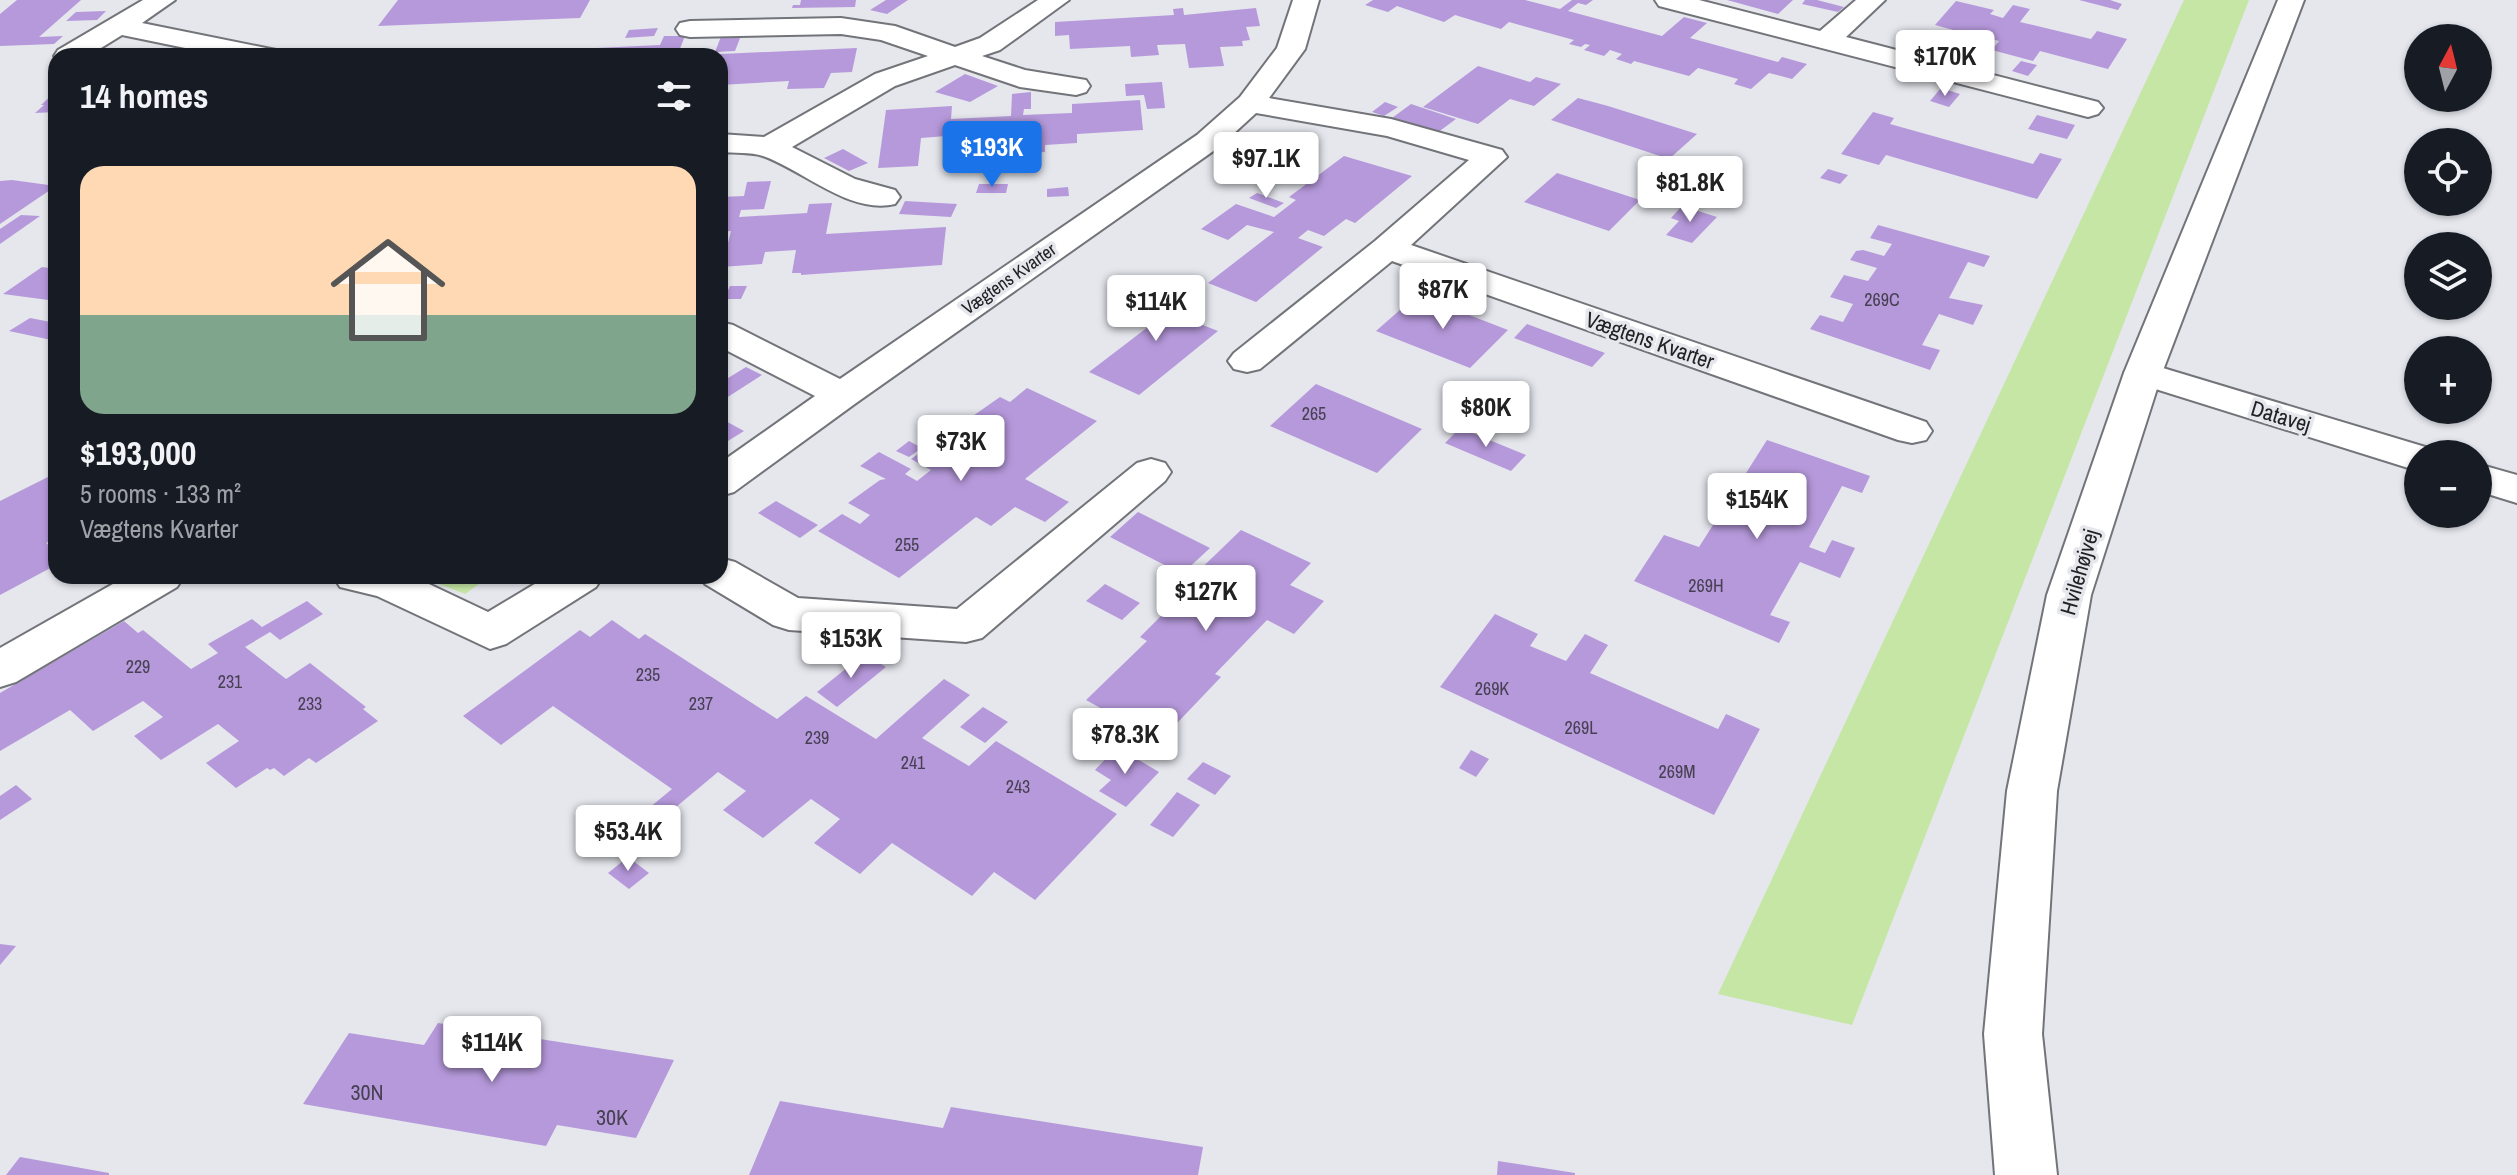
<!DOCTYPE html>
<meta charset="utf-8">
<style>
body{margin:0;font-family:"Archivo Narrow",sans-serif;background:#242831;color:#f1f3f6;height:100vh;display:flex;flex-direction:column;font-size:30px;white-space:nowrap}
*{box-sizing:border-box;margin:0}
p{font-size:26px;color:#9ea1a6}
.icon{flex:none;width:44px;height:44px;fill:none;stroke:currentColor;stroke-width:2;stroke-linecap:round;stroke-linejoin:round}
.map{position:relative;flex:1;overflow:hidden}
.sheet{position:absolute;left:48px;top:48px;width:680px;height:536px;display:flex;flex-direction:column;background:#171b24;border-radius:24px;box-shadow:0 2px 6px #0004}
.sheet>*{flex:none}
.needle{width:52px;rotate:7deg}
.controls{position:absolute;left:2404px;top:24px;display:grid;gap:16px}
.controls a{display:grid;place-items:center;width:88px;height:88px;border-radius:50%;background:#171b24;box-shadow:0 2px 6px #0004;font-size:40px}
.price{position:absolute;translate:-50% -68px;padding:0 18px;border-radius:8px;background:#fff;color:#222;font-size:26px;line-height:52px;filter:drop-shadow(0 2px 4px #0008)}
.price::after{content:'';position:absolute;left:50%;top:48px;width:24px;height:18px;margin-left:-12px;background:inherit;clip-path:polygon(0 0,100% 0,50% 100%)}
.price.on{background:#1a73e8;color:#fff}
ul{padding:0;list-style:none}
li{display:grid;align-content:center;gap:16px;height:424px;padding:0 32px}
li span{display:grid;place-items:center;height:248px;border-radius:24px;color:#555}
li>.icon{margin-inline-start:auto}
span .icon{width:144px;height:144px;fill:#fffc;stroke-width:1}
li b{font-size:34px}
h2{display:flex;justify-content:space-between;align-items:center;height:96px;padding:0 32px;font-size:34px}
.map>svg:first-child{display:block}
.green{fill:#c5e6a5}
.building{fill:#b699db}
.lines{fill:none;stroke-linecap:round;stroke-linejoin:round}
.street-casing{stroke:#727479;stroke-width:4}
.secondary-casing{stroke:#727479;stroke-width:4}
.street{fill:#fff;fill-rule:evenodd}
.secondary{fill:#fff;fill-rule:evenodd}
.labels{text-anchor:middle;stroke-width:7;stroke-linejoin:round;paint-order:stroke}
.far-street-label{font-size:18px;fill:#222225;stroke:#e5e7ed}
.number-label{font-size:18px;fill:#474052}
.street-label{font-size:22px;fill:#222225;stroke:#e5e7ed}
.near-number-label{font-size:22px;fill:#474052}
</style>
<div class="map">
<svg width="2517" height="1175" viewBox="0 0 2517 1175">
<rect width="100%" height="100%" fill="#e5e7ed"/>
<!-- green -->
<g class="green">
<polygon points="2184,0 2249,0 1852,1025 1718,994"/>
<polygon points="418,576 490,576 465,594"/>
</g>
<!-- building -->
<g class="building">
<polygon points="17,0 81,0 39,37 63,36 54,44 0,46 0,14"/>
<polygon points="398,0 590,0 580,18 378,26"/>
<polygon points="801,0 856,0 855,7 792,8 793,5 800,5"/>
<polygon points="886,0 908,0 887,14 870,10"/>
<polygon points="1373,0 1525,0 1560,9 1572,0 1593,0 1586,5 1578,3 1568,11 1662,36 1684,17 1707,23 1690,38 1778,62 1782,57 1807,64 1792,79 1769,73 1751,89 1734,84 1738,79 1698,68 1689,76 1634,61 1631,64 1616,59 1622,54 1610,50 1604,56 1584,50 1590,45 1585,44 1581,47 1569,44 1574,40 1509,22 1501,29 1455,15 1444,22 1397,6 1388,12 1365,5"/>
<polygon points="1727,0 1793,0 1778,14"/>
<polygon points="1805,0 1817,0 1844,7 1838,12 1802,4"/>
<polygon points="2079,0 2110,0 2122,4 2118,10"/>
<polygon points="1956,1 1994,10 1990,14 2003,18 2013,5 2030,9 2020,22 2091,39 2097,31 2127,39 2108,69 2040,51 2033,61 1992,50 1999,41 1987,38 1982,45 1952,37 1957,31 1935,25"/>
<polygon points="1183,8 1184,15 1256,8 1260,26 1246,27 1250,40 1242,41 1243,46 1220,47 1224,66 1189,68 1185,44 1157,45 1159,55 1131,57 1130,46 1070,49 1069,35 1055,36 1055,22 1174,15 1173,9"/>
<polygon points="106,11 97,20 66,21 76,12"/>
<polygon points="658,28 654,36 625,38 629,30"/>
<polygon points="742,33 735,51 715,52 722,34"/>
<polygon points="664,36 685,36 677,56 593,56 597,48 660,45"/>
<polygon points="857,48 852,72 831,73 824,88 787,89 789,81 720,85 720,54"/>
<polygon points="2021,61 2037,65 2028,76 2012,71"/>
<polygon points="1478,66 1530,82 1536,77 1561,84 1534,106 1510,99 1478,124 1423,107"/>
<polygon points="965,74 998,86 970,102 935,92"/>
<polygon points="1162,82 1165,108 1147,109 1144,95 1126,96 1125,84"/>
<polygon points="1941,88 1960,94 1949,107 1930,101"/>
<polygon points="56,91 56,112 35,113 44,105 41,105"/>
<polygon points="1031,92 1031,109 1024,109 1023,115 1072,113 1072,104 1140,100 1143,130 1077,134 1077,143 1045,145 1045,152 1012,154 1011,146 982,148 981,163 945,165 946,136 921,138 918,166 878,168 886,110 952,106 951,119 1011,116 1012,94"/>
<polygon points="1578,98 1608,106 1697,134 1669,159 1551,120"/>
<polygon points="1385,102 1398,107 1384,116 1372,112"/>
<polygon points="1411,104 1456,119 1437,133 1392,118"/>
<polygon points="1873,112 1894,118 1890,124 2033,164 2040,153 2062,159 2037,199 1886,155 1879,165 1841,154"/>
<polygon points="2037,115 2075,125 2067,139 2028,129"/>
<polygon points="843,149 868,163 849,171 824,158"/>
<polygon points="1344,156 1412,176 1355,223 1346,219 1324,236 1308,230 1298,238 1323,247 1256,302 1208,283 1274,232 1247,225 1228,240 1201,229 1236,204 1274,217 1296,200 1289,197"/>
<polygon points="1828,169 1848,175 1840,184 1820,178"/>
<polygon points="1557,173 1640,200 1609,231 1524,202"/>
<polygon points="12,180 56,186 0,224 0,181"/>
<polygon points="771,181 764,209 741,210 739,217 807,213 809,204 832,203 826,234 946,227 942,265 801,275 801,273 792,273 796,250 765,252 762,264 722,267 731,231 720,232 720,197 744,196 747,182"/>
<polygon points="979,184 1008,184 1006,193 976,193"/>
<polygon points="1068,187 1069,196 1047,197 1047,189"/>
<polygon points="1257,193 1284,203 1276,208 1249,198"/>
<polygon points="905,201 957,204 951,217 899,214"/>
<polygon points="1682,206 1717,217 1692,243 1666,235 1679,221 1671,218"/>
<polygon points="21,215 40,216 0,244 0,229"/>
<polygon points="1878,225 1990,256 1984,267 1968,262 1949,298 1983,305 1973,325 1939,314 1922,345 1940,350 1930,370 1810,329 1820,315 1843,322 1853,304 1830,297 1844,275 1868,281 1877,268 1850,260 1856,251 1863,250 1884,256 1892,244 1870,238"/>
<polygon points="42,267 56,269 56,301 3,294"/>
<polygon points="1146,285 1204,309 1190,320 1218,331 1139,395 1089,372 1165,314 1127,299"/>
<polygon points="730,286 747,286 741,299 724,299"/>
<polygon points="1417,295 1508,330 1470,368 1376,331"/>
<polygon points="30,318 56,323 56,341 9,331"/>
<polygon points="1527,324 1605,353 1592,367 1514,338"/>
<polygon points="746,367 762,375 720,402 720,383"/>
<polygon points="1316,384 1422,429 1377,473 1270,426"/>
<polygon points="1027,388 1097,421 1025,479 1069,502 1045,522 1015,507 991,526 976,517 899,578 818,531 842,514 860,524 870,515 848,503 880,480 886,479 860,466 879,452 911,469 905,474 917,481 931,470 911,459 943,436 964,446 989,428 970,418 1000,397 1010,402"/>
<polygon points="720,418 744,431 720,446"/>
<polygon points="1460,428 1526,455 1511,471 1445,443"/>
<polygon points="1767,440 1870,476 1862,493 1842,486 1809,547 1825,553 1832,540 1855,548 1840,578 1800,562 1770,615 1790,622 1779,643 1634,581 1664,535 1699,547"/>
<polygon points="909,441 922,448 909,457 896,451"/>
<polygon points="56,473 56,538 46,543 56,551 56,565 0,595 0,501"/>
<polygon points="776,501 818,525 800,538 758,513"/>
<polygon points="1138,512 1210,548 1182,574 1110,537"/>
<polygon points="1241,530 1311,563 1290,585 1324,601 1294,634 1267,620 1215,674 1221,677 1160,741 1086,700 1147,641 1140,637 1193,584 1187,582"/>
<polygon points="1105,584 1140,603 1122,620 1086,601"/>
<polygon points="307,601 323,614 280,640 270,632 245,647 286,679 310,663 366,707 363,709 378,721 316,763 309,758 284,776 274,768 270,770 267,768 236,788 206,763 239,741 218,724 161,760 134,736 163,717 143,701 93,731 70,710 0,751 0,693 124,621 138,633 143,630 191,669 218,653 208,644 252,619 262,627"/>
<polygon points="1495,614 1538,634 1530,646 1566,661 1585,634 1608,645 1590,673 1718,729 1726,714 1760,729 1714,815 1440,687"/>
<polygon points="612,620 639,639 645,634 777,719 806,696 876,739 944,679 970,695 922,738 969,766 996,741 1117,814 1035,900 994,872 972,896 892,843 860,874 814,843 840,819 811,799 763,838 723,810 746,791 718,772 664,817 649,808 672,789 553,706 501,745 463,716 580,630 590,637"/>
<polygon points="864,654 886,667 837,707 817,692"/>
<polygon points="983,707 1008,722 985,743 960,727"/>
<polygon points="1117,747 1159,772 1126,807 1099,791 1111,780 1095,770"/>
<polygon points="1471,750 1489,759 1476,777 1459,768"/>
<polygon points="1203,762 1231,776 1215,795 1187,779"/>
<polygon points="16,785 32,799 0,820 0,796"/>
<polygon points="1177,792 1200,805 1173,837 1150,825"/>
<polygon points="628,857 649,873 629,889 608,873"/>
<polygon points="0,944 16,946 0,965"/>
<polygon points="438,1023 674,1060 636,1138 557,1125 546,1146 303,1104 349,1033 424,1045"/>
<polygon points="780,1101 943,1128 951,1107 1203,1147 1198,1175 749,1175"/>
<polygon points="20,1157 109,1173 109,1175 6,1175"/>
<polygon points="1498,1161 1575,1173 1575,1175 1497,1175"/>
</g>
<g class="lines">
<defs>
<g id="street">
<polygon points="143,0 175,0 142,23 266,48 276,50 280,56 224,56 122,35 88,56 56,56 56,59 54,56 58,50"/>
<path d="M1038,0H1069L1000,50L982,56L1025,70L1086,80L1090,86L1086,92L1076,95L1020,87L955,65L895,86L792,147L855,179L895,190L900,197L895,204C850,215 803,170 763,156C751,152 733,153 720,152V134L764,137L875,74L928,56L881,40L841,34L690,37L680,35L676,29L680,23L690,21L841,18L895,26L955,47L980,38Z"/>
<polygon points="1293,0 1319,0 1305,49 1269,98 1391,119 1502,150 1507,157 1411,245 1926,422 1932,431 1926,440 1912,443 1898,440 1392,261 1260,369 1247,372 1234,369 1228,361 1234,353 1375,241 1469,160 1387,136 1256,113 1219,147 856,403 734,492 720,496 720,463 815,396 720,347 720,322 733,325 840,379 1197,135 1240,97 1277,48"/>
<polygon points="1655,0 1699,0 1820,31 1856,0 1885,0 1846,37 2098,102 2103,108 2098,114 2088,117 1659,6"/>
<polygon points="2143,362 2432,449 2435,454 2418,454 2418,471 2130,381 2124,373 2130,365"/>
<polygon points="1151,459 1165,463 1171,472 1165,481 982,638 966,642 789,630 773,625 705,584 700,576 720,576 720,558 735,562 798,598 957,609 1137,463"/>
<polygon points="2478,464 2517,475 2517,503 2478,491"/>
<polygon points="127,576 184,576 177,587 16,682 0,687 0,648"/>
<polygon points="333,576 412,576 488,612 548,576 603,576 596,587 506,644 490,649 377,596 340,587"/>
</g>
<polygon id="secondary" points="2278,0 2304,0 2162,373 2091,595 2057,791 2042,1034 2057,1175 1995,1175 1984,1034 2007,791 2047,595 2124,373"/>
</defs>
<!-- street casing -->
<use href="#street" class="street-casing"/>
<!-- secondary casing -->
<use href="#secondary" class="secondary-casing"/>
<!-- street -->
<use href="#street" class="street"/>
<!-- secondary -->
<use href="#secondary" class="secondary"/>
</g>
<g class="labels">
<!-- far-street labels -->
<g class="far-street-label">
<text transform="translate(1009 279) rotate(-35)" y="6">Vægtens Kvarter</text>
</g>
<!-- number labels -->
<g class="number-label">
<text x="1882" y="306">269C</text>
<text x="1314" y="420">265</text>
<text x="907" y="551">255</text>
<text x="1706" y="592">269H</text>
<text x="138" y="673">229</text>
<text x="648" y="681">235</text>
<text x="230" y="688">231</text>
<text x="1492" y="695">269K</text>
<text x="310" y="710">233</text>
<text x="701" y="710">237</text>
<text x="1581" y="734">269L</text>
<text x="817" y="744">239</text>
<text x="913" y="769">241</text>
<text x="1677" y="778">269M</text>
<text x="1018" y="793">243</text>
</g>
<!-- street labels -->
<g class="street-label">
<text transform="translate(1650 340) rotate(19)" y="8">Vægtens Kvarter</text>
<text transform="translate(2281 416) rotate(17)" y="8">Datavej</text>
<text transform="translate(2079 572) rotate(-74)" y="8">Hvilehøjvej</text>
</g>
<!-- near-number labels -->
<g class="near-number-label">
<text x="367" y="1100">30N</text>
<text x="612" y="1125">30K</text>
</g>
</g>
</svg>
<div class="controls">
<a><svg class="needle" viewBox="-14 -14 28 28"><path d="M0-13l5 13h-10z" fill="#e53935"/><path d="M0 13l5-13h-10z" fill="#9ea1a6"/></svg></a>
<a><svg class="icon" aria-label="locate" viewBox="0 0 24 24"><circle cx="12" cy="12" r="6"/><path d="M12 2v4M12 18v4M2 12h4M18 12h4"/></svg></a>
<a><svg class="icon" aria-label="layers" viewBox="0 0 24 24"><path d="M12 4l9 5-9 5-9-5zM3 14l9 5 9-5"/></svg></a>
<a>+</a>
<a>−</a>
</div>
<b class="price" style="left:1945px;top:98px">$170K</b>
<b class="price on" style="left:992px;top:189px">$193K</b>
<b class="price" style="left:1266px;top:200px">$97.1K</b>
<b class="price" style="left:1690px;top:224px">$81.8K</b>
<b class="price" style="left:1443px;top:331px">$87K</b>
<b class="price" style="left:1156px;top:343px">$114K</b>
<b class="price" style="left:1486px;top:449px">$80K</b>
<b class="price" style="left:961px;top:483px">$73K</b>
<b class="price" style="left:1757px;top:541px">$154K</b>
<b class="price" style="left:1206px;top:633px">$127K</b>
<b class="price" style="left:851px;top:680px">$153K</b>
<b class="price" style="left:1125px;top:776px">$78.3K</b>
<b class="price" style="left:628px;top:873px">$53.4K</b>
<b class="price" style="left:492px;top:1084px">$114K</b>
<section class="sheet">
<h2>14 homes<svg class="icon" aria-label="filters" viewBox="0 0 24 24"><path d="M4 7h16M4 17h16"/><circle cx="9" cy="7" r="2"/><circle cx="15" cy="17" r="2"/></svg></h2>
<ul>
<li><span style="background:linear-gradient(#ffd9b3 60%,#7fa58c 0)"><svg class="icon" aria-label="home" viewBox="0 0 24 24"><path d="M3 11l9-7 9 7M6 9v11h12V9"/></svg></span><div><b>$193,000</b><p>5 rooms · 133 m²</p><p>Vægtens Kvarter</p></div></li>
</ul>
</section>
</div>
